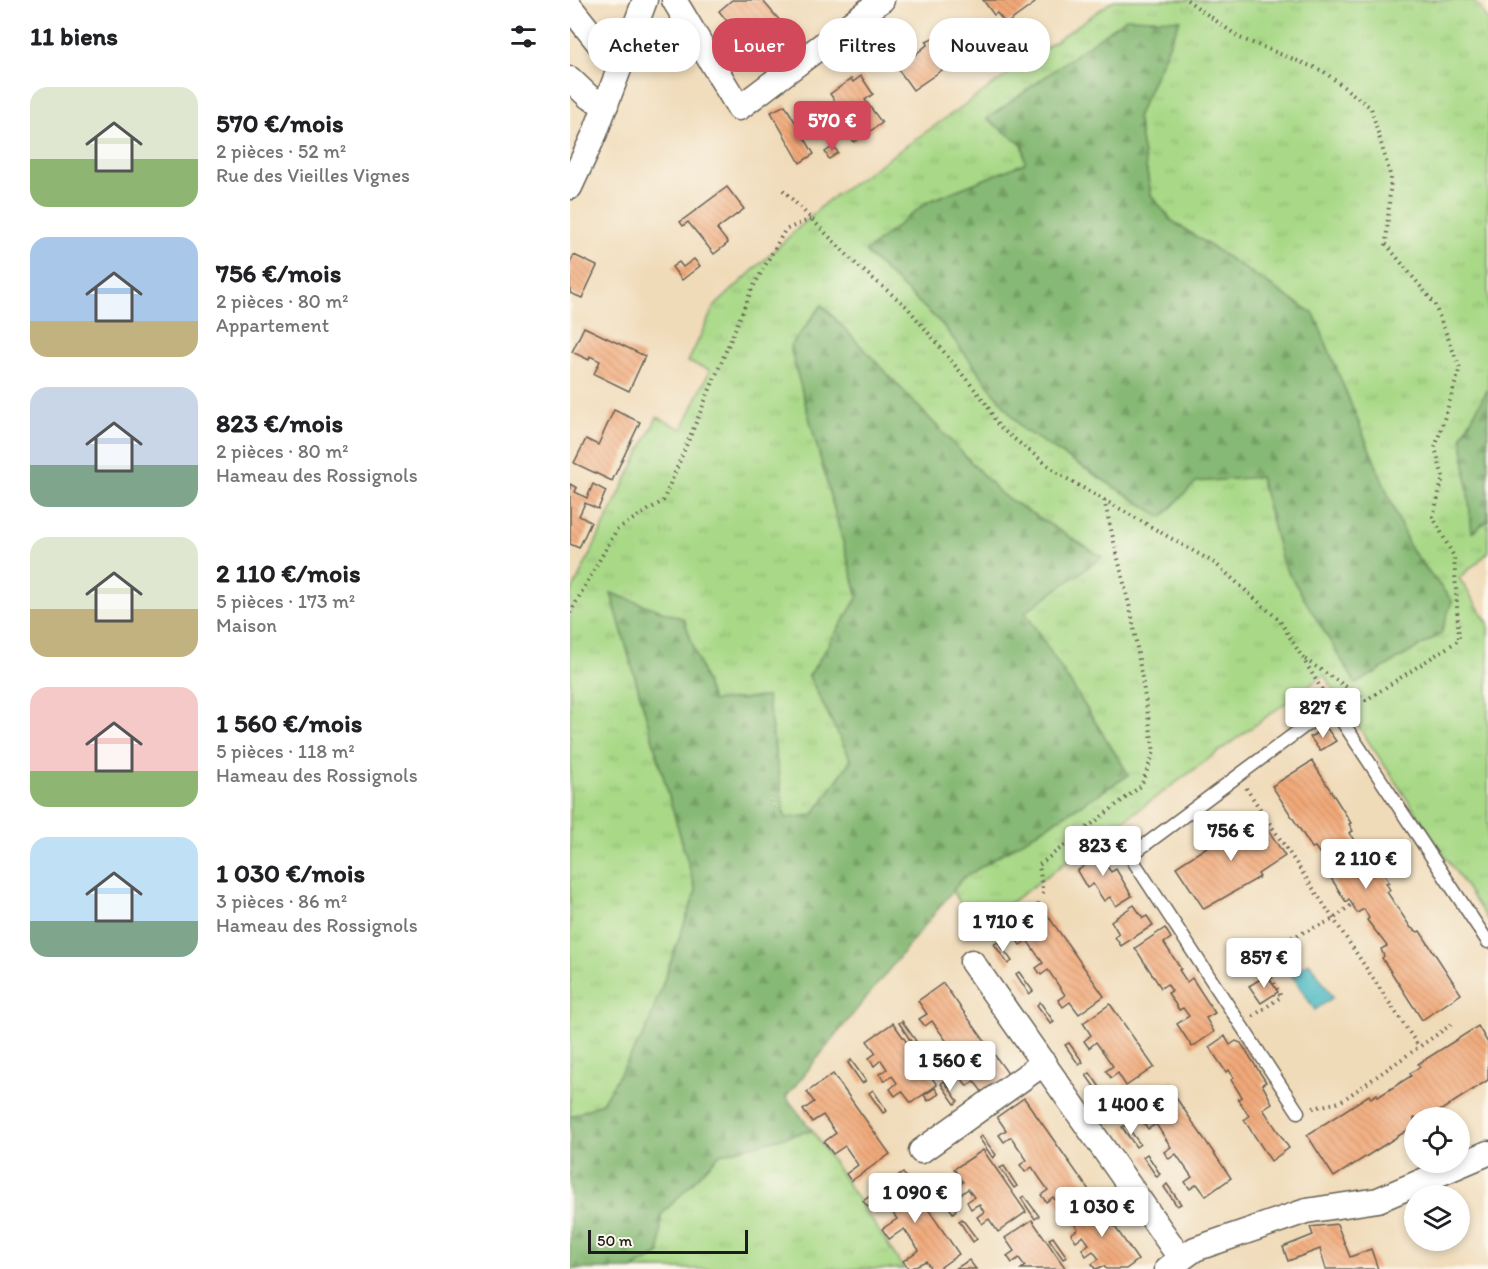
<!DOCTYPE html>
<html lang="fr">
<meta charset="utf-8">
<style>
body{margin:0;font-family:Itim,sans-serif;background:#f2f2f2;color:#202124;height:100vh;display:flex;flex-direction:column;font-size:22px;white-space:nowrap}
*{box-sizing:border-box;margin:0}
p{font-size:20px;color:#757577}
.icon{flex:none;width:33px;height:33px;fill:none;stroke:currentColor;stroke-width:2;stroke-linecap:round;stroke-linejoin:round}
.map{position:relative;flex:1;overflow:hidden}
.sheet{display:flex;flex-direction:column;background:#fff;width:570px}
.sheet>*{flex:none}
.hud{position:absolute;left:18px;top:18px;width:570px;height:54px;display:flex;gap:12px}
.controls{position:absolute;left:834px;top:1107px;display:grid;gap:12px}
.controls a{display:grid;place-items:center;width:66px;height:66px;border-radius:50%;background:#fff;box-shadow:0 3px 9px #0003;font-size:30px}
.scale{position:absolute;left:18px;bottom:15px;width:160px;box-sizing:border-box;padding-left:6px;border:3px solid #1c1c1c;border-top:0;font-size:16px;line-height:21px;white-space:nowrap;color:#1c1c1c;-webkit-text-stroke:4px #fbf7ec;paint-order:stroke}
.price{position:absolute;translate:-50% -51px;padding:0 14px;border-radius:6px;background:#fff;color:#222;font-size:20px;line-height:39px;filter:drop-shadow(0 2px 3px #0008)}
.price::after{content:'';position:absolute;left:50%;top:36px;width:18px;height:14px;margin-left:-9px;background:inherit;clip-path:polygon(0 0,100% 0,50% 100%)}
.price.active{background:#d1495b;color:#fff}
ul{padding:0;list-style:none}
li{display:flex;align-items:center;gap:18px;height:150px;padding:0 30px}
li span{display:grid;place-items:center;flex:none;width:168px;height:120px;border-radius:18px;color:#555}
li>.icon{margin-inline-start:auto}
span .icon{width:72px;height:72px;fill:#fffc;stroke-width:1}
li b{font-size:26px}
h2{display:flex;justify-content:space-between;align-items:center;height:72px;padding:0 30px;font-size:26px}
.chip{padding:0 21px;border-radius:24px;background:#fff;box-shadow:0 3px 9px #0003;font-size:21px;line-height:54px}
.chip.active{background:#d1495b;color:#fff}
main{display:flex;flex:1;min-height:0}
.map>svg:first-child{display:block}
.grass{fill:url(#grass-tufts);stroke:#627a52;stroke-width:1.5;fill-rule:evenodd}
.forest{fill:url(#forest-firs);stroke:#516a48;stroke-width:1.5}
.water{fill:#4bb9c4;stroke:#346a70;stroke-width:1.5}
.building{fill:url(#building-back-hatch)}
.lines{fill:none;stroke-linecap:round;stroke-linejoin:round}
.lane-casing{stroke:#665f53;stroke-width:15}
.street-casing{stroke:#665f53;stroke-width:27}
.path{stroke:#665f53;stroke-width:4;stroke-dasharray:1.5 4.5;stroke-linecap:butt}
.lane{stroke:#fff;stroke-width:12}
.street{stroke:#fff;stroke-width:24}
</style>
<main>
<section class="sheet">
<h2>11 biens<svg class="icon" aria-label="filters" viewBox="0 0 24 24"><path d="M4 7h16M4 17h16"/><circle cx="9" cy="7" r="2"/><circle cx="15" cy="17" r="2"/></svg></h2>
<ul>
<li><span style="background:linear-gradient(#dfe7d0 60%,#8fb573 0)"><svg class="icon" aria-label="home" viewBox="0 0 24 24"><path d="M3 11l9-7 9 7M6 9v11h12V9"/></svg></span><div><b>570 €/mois</b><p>2 pièces · 52 m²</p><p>Rue des Vieilles Vignes</p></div></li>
<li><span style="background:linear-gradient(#a9c7e8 70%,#c2b280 0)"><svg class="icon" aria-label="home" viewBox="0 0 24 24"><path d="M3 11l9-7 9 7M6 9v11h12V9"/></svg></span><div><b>756 €/mois</b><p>2 pièces · 80 m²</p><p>Appartement</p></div></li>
<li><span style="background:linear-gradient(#c9d6e8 65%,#7fa58c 0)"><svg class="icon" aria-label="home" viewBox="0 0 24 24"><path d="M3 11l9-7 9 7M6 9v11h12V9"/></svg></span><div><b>823 €/mois</b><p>2 pièces · 80 m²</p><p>Hameau des Rossignols</p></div></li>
<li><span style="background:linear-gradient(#dfe7d0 60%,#c2b280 0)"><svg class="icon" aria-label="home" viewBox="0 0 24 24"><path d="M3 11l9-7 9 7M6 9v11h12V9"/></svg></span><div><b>2 110 €/mois</b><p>5 pièces · 173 m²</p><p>Maison</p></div></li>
<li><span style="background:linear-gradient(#f6c9c9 70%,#8fb573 0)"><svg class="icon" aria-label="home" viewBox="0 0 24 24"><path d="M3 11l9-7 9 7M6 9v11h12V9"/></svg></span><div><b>1 560 €/mois</b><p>5 pièces · 118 m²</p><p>Hameau des Rossignols</p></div></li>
<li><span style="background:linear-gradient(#bfe0f5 70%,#7fa58c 0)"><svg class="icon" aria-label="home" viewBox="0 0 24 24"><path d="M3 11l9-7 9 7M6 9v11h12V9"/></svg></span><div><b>1 030 €/mois</b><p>3 pièces · 86 m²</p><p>Hameau des Rossignols</p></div></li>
</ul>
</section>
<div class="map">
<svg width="918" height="1269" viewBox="0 0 918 1269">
<defs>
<pattern id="grass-tufts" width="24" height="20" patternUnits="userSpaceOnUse" patternTransform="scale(1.5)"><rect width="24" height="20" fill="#a9d987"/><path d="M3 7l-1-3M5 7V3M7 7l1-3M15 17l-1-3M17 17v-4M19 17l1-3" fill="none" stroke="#91ba74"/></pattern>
<pattern id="forest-firs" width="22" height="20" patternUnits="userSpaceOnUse" patternTransform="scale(1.5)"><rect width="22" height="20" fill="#86b974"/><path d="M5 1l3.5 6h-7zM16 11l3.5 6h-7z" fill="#739e64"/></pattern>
<pattern id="building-back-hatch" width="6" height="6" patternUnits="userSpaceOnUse" patternTransform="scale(1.5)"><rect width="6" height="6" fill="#f1a979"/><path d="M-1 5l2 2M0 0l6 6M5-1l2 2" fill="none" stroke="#ce9168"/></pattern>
</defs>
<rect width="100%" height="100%" fill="#fbf7ec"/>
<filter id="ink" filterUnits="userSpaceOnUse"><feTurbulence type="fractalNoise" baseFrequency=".0167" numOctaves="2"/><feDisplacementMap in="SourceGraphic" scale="12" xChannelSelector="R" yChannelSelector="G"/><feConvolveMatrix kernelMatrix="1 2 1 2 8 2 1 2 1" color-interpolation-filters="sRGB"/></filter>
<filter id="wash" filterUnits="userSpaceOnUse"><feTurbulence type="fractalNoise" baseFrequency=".008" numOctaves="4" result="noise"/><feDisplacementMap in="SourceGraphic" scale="24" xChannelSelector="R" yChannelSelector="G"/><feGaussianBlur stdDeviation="1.35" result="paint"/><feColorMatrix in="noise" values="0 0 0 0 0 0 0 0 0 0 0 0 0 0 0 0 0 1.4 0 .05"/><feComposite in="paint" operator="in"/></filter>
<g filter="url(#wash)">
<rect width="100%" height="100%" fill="#f0dbb9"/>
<!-- grass -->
<g class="grass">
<path d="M544,0H901L910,7L918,22V389L892,436L903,532L918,520V553L889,578L918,623V920L754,675L407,927L382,891L393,878L559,775L455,612L532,557L432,495L252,305L220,347L288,597L239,676L281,760L243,815L215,818L197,697L142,701L114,619L41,593L126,891L76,1031L32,1103L0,1117V595L87,417L112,429L140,370L118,362L144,307L256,202ZM610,20L567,117L581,195L602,221L744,314L840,548L882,601L713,564L690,477L626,481L592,517L453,429L372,324L296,253L357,202L455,163L453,145L417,119Z"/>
<polygon points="242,1130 334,1269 62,1269 90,1254 91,1215 150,1154"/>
</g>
<!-- forest -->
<g class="forest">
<polygon points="556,18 610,20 567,117 581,195 602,221 744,314 840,548 882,601 871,634 786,684 713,564 690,477 626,482 592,517 452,429 372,324 295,252 357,202 455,163 453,145 417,119"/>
<polygon points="252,305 432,495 532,557 455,612 559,775 393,878 216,1097 242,1130 150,1154 91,1215 90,1254 62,1269 0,1269 0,1117 32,1103 76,1031 126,891 41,593 114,619 142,701 197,697 215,818 243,815 281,760 239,676 288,597 220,347"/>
<polygon points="918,389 918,520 902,532 892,436"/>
</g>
<!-- water -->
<polygon class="water" points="739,962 763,997 745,1010 721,974"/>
<g id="blocks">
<!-- building -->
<g class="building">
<polygon points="162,0 192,0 218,30 174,63 158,44 168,35 149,11"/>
<polygon points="413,0 462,0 465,3 436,24 427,13 424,15"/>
<polygon points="378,31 391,50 382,56 385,61 343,90 328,69 358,44 356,41"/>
<polygon points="291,76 303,94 295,100 312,123 284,142 272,126 279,121 260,94 281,79 283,82"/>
<polygon points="215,105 244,154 230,163 201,112"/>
<polygon points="264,146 268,153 259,159 255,152"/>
<polygon points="157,187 174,209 147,229 158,243 144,254 118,222 113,226 110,222"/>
<polygon points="4,255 27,266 12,298 0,293 0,263"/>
<polygon points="124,259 130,266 112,280 102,267 109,262 113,267"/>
<polygon points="14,327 75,356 59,391 24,374 30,361 20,356 19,360 2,352"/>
<polygon points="44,410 70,422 42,481 4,463 16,439 28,445"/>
<polygon points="0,484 7,488 5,492 17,498 23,484 36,491 28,509 15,503 9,516 21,522 9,548 0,544"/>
<polygon points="736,695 744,707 728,717 720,705"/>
<polygon points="756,727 766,741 750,751 740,737"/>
<polygon points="742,761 781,823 779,824 783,831 779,833 791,850 794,848 798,854 801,852 819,882 816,883 820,890 817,892 841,928 848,932 850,931 891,994 852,1020 812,958 814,956 811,949 817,946 797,920 799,918 794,909 787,913 779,899 776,902 761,878 759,871 764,868 758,859 761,857 755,848 749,853 745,847 742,848 702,786"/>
<polygon points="688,814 715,856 688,874 690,877 634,909 606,867"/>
<polygon points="529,842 538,856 532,860 541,872 546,869 562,896 546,906 540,897 534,901 523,884 517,888 507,871 518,863 512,855"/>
<polygon points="469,903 534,996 509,1014 500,1002 493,1007 488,1000 495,995 478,970 471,975 466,968 473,963 457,940 450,945 445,938 452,933 444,921"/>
<polygon points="564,905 573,918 577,916 583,925 551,946 545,937 549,934 541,921"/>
<polygon points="595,928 601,938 594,943 611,969 609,970 617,982 622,978 645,1013 636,1018 644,1032 622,1047 607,1024 619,1016 613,1008 609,1010 598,993 602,991 597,984 591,988 565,948"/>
<polygon points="428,942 442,961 438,964 424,944"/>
<polygon points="449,972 463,991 459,994 446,974"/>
<polygon points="697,975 708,992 691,1003 679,986"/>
<polygon points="373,983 439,1075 413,1093 404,1081 397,1086 392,1079 399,1074 383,1051 375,1056 370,1049 378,1043 362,1021 355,1026 349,1019 357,1014 348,1001"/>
<polygon points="470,1002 484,1022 481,1024 467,1005"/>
<polygon points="540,1004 584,1067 556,1086 548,1073 541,1078 536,1071 543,1066 526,1042 519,1048 514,1041 521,1035 513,1023"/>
<polygon points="332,1021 346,1041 342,1043 329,1023"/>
<polygon points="323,1023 367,1085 341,1103 332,1091 325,1096 320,1089 327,1083 322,1076 314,1081 309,1074 317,1069 311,1060 304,1066 299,1058 306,1053 297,1041"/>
<polygon points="908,1026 918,1043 918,1080 859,1118 844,1118 844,1126 764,1177 737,1135 799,1095 801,1098 807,1094 808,1097 841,1076 840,1073 850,1067 848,1064"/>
<polygon points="655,1036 660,1045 666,1041 671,1043 696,1082 692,1084 702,1103 693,1109 719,1148 701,1161 674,1120 679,1116 668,1099 672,1097 661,1080 664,1078 659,1070 656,1072 639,1047"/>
<polygon points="499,1043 513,1062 509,1065 495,1045"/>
<polygon points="353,1051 367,1071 364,1073 350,1053"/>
<polygon points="281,1060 296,1081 292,1083 278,1063"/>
<polygon points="520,1073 534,1093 530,1095 516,1075"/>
<polygon points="263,1074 320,1154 281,1181 276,1174 288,1165 275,1146 263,1154 254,1142 266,1133 253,1115 242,1122 233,1110 244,1102 237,1092"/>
<polygon points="374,1081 388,1101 385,1104 371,1084"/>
<polygon points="598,1086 661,1178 636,1196 627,1184 620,1189 615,1182 622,1177 606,1154 599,1159 594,1152 601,1147 586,1124 578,1129 573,1122 581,1117 572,1105"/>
<polygon points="365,1088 369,1094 358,1101 354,1095"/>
<polygon points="303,1090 317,1111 313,1113 299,1093"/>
<polygon points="454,1098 519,1190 492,1209 483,1197 476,1202 471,1195 478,1190 462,1167 455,1172 450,1165 457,1160 441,1137 434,1142 429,1135 436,1130 427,1117"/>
<polygon points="556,1125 570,1144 566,1147 552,1127"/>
<polygon points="412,1136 426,1155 423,1158 409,1138"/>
<polygon points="413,1150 456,1212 428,1232 419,1219 412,1224 407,1217 414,1212 409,1204 401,1209 397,1202 404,1197 398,1189 391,1194 386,1187 393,1182 384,1169"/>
<polygon points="577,1154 590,1174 587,1177 573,1157"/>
<polygon points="434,1166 447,1186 444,1188 430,1168"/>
<polygon points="333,1173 389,1254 368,1269 361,1269 356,1261 339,1269 333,1261 349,1250 334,1229 319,1239 312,1229 327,1219 312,1197 298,1207 293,1201"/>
<polygon points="597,1184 611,1204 607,1206 594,1187"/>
<polygon points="372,1190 386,1210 383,1213 368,1192"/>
<polygon points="454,1196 469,1216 465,1219 451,1198"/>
<polygon points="525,1198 568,1260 556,1269 536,1269 534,1266 525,1269 522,1264 529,1259 523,1251 516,1256 512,1249 519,1244 513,1236 506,1241 501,1234 508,1229 499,1216"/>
<polygon points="392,1219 407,1239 403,1242 389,1221"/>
<polygon points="462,1220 496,1269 451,1269 455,1266 449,1258 442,1263 437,1256 444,1251 435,1238"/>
<polygon points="767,1224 780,1257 801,1249 808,1269 756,1269 750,1249 718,1261 713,1247 743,1235 740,1227"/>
<polygon points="483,1237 497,1257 493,1259 479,1239"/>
<polygon points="399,1260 406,1269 385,1269"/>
</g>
</g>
</g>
<g filter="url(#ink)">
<use href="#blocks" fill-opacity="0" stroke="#665f53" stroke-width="1.5"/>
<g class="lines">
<defs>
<polyline id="lane" points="728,1112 560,856 762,706 918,942"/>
<g id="street">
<polyline points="104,0 169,108 312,0"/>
<polyline points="0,7 35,51 53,59"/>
<polyline points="0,79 19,97 36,105"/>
<polyline points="0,187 25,133 75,0"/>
<polyline points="402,962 611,1259"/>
<polyline points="351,1151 474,1063"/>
<polyline points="597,1269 625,1249 736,1211 808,1200 918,1153"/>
</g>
</defs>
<!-- lane casing -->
<use href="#lane" class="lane-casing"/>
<!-- street casing -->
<use href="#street" class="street-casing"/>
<!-- path -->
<g class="path">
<polyline points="617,0 670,38 753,71 801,108 821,178 816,244 864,303 890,368 865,448 873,477 863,517 884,557 889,640 796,700 733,658"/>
<polyline points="213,190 288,266 337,307 415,402 429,427 489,474 646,564 710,621 754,693"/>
<polyline points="0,613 47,529 93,501 182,289 215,230 243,218"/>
<polyline points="676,788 849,1047"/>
<polyline points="473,894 469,865 571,786 584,752 562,617 534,500"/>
<polyline points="683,1016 711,997 692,959 702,946 762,920 782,904"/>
<polyline points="743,1108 770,1102 882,1024"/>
</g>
<!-- lane -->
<use href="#lane" class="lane"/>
<!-- street -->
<use href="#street" class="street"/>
</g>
</g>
</svg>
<div class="controls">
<a><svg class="icon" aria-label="locate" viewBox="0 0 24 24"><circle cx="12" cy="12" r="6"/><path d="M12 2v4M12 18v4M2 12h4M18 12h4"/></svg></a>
<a><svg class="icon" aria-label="layers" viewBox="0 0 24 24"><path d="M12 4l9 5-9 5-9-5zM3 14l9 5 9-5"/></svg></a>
</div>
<div class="scale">50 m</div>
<b class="price active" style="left:262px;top:152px">570 €</b>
<b class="price" style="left:753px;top:739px">827 €</b>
<b class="price" style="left:661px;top:862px">756 €</b>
<b class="price" style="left:533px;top:877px">823 €</b>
<b class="price" style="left:796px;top:890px">2 110 €</b>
<b class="price" style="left:433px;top:953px">1 710 €</b>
<b class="price" style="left:694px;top:989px">857 €</b>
<b class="price" style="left:380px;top:1092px">1 560 €</b>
<b class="price" style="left:561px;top:1136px">1 400 €</b>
<b class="price" style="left:345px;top:1224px">1 090 €</b>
<b class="price" style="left:532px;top:1238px">1 030 €</b>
<div class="hud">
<a class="chip">Acheter</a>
<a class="chip active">Louer</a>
<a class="chip">Filtres</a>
<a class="chip">Nouveau</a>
</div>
</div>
</main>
